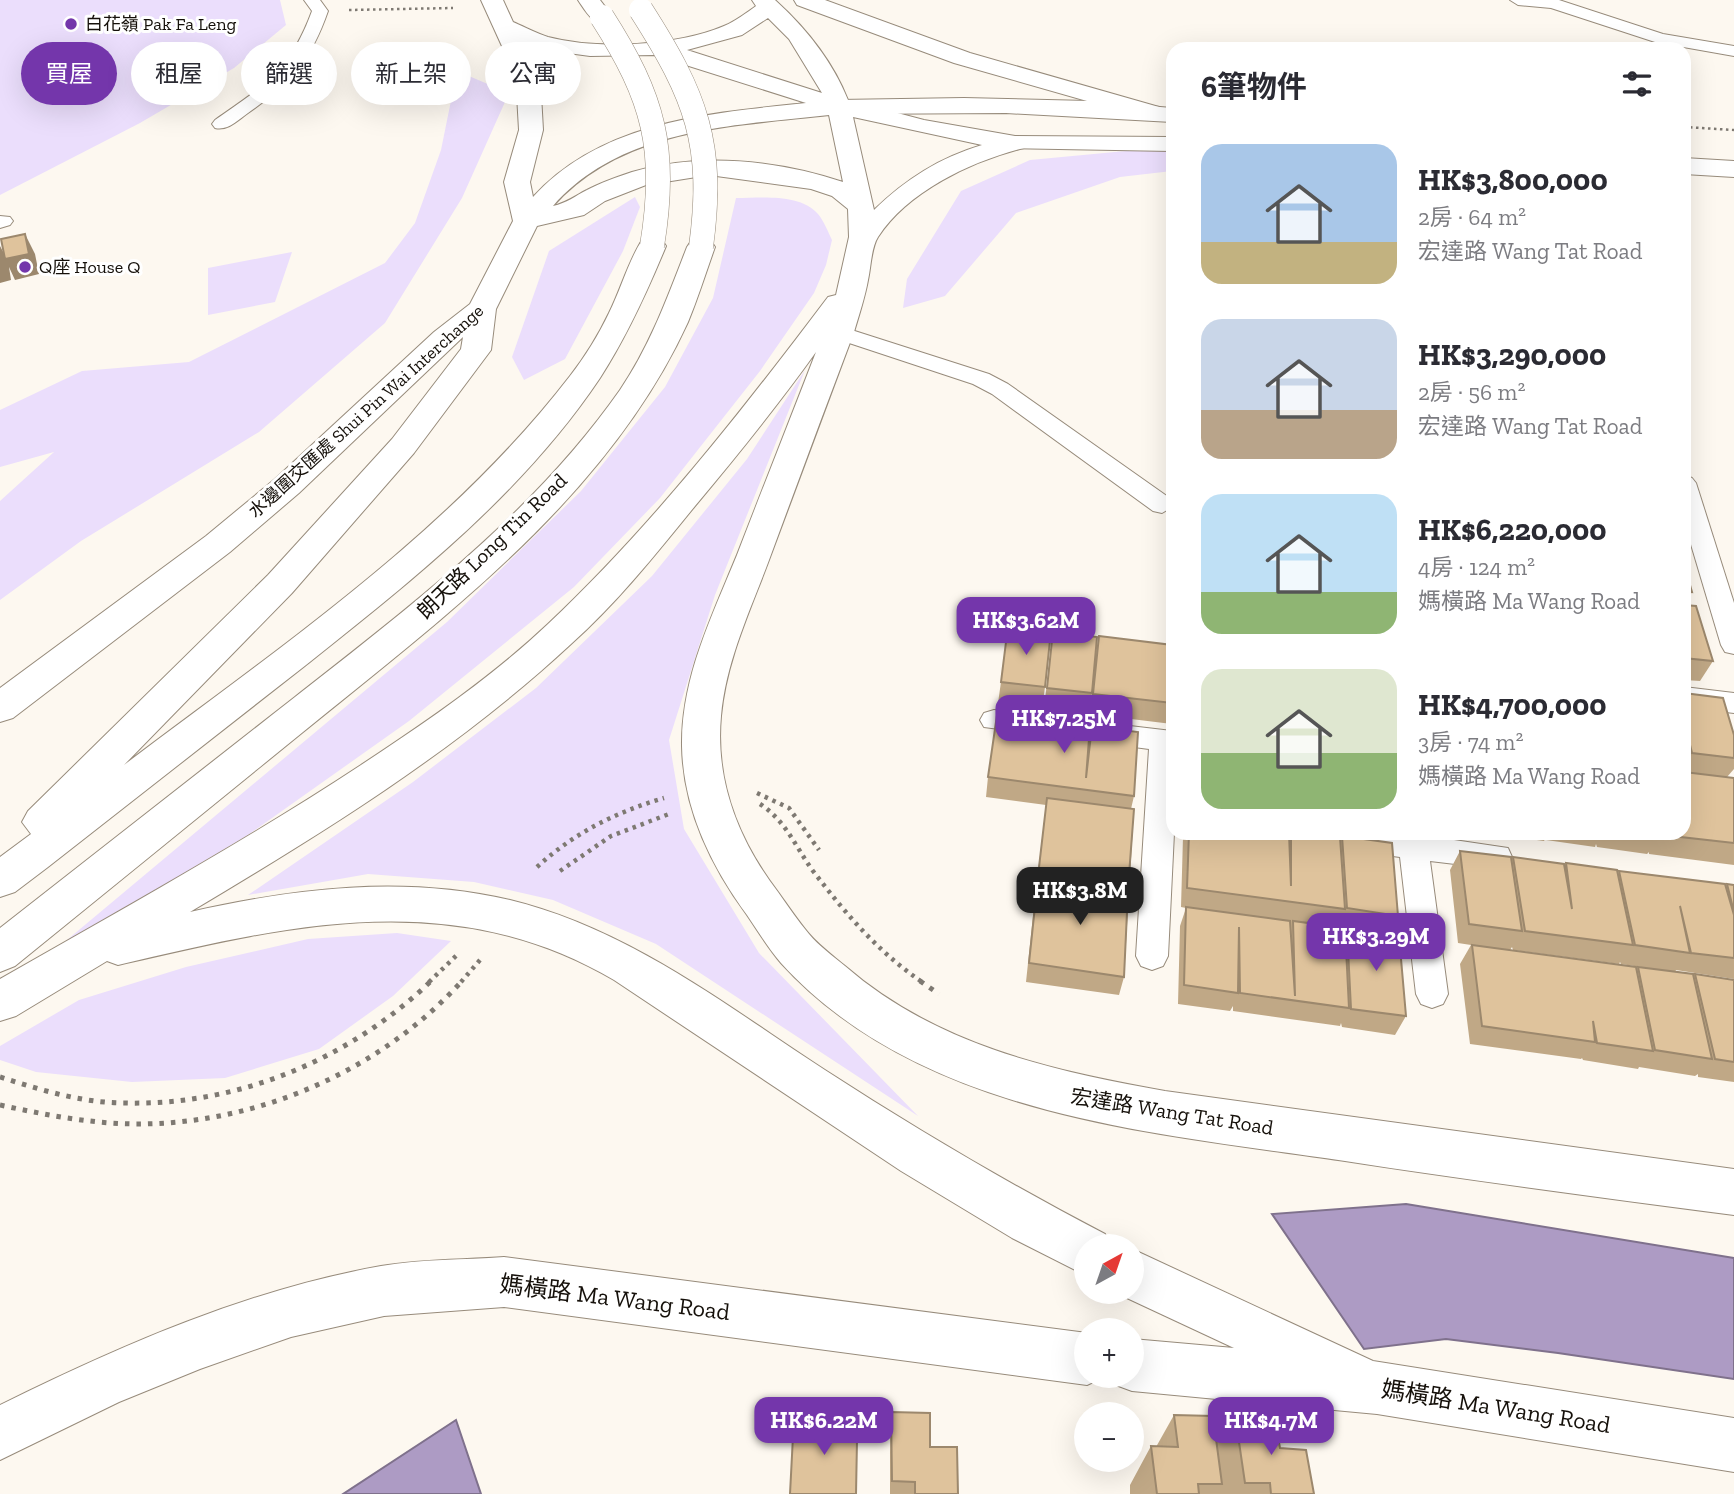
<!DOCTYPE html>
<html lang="zh-TW">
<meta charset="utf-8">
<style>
body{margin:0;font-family:"Zilla Slab","Noto Sans TC",serif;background:#f7f7f7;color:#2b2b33;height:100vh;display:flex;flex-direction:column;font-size:26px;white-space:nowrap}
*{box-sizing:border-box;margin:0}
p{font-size:23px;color:#7c7c81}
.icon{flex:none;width:38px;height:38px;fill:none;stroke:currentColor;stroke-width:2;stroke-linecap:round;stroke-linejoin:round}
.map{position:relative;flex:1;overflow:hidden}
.details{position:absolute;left:1166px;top:42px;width:525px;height:798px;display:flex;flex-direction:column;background:#fff;border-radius:21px;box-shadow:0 7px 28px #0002}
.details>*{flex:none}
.guide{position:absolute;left:21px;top:42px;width:665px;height:63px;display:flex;gap:14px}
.needle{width:46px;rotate:40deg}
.buttons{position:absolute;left:1074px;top:1234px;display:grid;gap:14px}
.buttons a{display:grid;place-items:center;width:70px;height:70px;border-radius:50%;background:#fff;box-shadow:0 7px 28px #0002;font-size:35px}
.price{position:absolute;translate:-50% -60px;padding:0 16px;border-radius:14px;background:#7436ab;color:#fff;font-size:23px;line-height:46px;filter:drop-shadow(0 2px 4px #0008)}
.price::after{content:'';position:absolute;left:50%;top:42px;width:21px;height:16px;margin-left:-10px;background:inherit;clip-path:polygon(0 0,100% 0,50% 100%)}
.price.active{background:#222;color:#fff}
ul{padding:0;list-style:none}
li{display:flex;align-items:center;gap:21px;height:175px;padding:0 35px}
li span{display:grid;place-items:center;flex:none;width:196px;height:140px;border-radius:21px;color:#555}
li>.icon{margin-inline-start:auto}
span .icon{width:84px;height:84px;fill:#fffc;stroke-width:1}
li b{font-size:30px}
h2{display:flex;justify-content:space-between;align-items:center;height:84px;padding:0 35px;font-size:30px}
.pill{padding:0 24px;border-radius:32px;background:#fff;box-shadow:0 7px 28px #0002;font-size:24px;line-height:63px}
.pill.active{background:#7436ab;color:#fff}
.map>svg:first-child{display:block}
.green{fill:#ebdefc}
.water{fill:#ad9bc4;stroke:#7f718c;stroke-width:2}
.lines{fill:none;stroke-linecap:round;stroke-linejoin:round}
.lane-casing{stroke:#978b7b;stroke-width:2}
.secondary-casing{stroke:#978b7b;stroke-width:2}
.primary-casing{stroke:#978b7b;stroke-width:2}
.path-far2{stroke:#7e7972;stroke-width:2.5;stroke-dasharray:2.5 3.5;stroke-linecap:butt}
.path-far1{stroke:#7e7972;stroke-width:4.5;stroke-dasharray:3.5 5;stroke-linecap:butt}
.path{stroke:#7e7972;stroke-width:5;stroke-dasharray:4.5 7;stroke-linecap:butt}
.lane{fill:#fff;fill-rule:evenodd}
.secondary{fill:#fff;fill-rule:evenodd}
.primary{fill:#fff;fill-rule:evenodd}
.primary-bridge-casing{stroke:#978b7b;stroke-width:25;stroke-linecap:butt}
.primary-bridge{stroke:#fff;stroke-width:24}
.wall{fill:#c0a886;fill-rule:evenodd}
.shaded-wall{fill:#9c886d}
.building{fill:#dfc39c;stroke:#9c886d;stroke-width:2}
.poi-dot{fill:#7436ab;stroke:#fff;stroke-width:2.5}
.labels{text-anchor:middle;stroke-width:6;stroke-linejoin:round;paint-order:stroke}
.far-poi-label{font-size:18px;fill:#15100a;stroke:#fff;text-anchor:start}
.far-street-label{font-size:18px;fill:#15100a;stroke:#fff}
.street-label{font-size:21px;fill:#15100a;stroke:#fff}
.near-street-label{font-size:24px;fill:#15100a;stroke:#fff}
</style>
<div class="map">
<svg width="1734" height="1494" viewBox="0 0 1734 1494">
<rect width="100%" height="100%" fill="#fdf8f0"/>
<!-- green -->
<g class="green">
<polygon points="0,0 280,0 286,25 234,68 140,123 0,195"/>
<polygon points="457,71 509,93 462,198 385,323 259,432 81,541 0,600 0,501 54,452 0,467 0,410 82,371 189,362 385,263 415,223 441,150"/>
<polygon points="1168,147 1172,150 1172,171 1120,177 1016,213 945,296 903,308 907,279 961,191 1030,160"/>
<polygon points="635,197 640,207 623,251 565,359 524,380 512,357 549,251"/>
<path d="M736,198C761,198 800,193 818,214C824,221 828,232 832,240L826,265L814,293L760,371L660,498L574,587L409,721L248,835L55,950L447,622L581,491L665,387L713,298Z"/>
<polygon points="292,252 275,302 208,315 208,268"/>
<polygon points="805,370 715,595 669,740 684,829 759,953 918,1116 656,944 553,900 474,882 368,874 248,895 413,782 536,688 652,576 747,459"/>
<polygon points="397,933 451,941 393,996 319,1049 225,1078 132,1082 36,1072 0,1060 0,1046 79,1000 186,967 308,939"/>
</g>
<!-- water -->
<g class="water">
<polygon points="1406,1204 1734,1258 1734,1379 1558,1353 1446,1339 1364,1349 1272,1214"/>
<polygon points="456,1420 481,1494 343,1494"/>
</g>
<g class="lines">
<defs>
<g id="lane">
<path d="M304,0H320L328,11C311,60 291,83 248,113C238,120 228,131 215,128L212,124L215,120C265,85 290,71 312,11Z"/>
<polygon points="1510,0 1559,0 1663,34 1734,46 1734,56 1655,42 1551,8 1518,5"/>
<polygon points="0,216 10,217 13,221 10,225 0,228"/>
<polygon points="839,326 989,374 1008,384 1171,499 1172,507 1162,513 1153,511 992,394 973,384 831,337 828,332 831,327"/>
<polygon points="1684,475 1692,478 1696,483 1734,603 1734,654 1725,652 1721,645 1684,521"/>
<polygon points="1684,687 1734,693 1734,713 1684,707"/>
<polygon points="994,710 1172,731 1174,833 1168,956 1163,966 1152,970 1141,966 1136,956 1149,749 984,727 980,720 984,713"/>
<polygon points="1294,833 1427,833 1427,836 1508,848 1512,857 1508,866 1497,869 1430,861 1448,994 1443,1004 1432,1008 1421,1004 1416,994 1400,857 1309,845 1299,841"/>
</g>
<g id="secondary">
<polygon points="964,98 1089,101 1172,108 1172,122 1006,113 839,114 830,112 827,107 830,102 839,100"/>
<polygon points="1015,136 1172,137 1172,151 1006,148 1003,143 1006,138"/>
<polygon points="1684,158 1734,161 1734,177 1684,174"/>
</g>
<g id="primary">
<path d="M481,0H503L513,22C525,27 536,33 548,37C598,50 677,46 724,26C736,21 746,13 756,6L752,0H775C805,27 833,62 848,100L924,120L1015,136L1024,138L1027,143L1024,148C972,161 908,191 878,237C871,248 871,267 868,280C865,297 859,315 854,332C825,408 797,484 769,560C750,611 726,661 721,716C715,781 739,841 778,892C788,906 798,921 809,934C819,946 833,956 845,966C936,1045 1049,1070 1165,1091L1734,1169V1215C1604,1198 1474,1181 1345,1161C1153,1133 920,1116 781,963C768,948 758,931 747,915C711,866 683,808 682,746C681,678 712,616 737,555C763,487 790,420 816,352C778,405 737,456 695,506C656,554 617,603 571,644C457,750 323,833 190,912C296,888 403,875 510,900C629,929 725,1005 825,1070C916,1129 1009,1184 1105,1234L1110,1246H1087V1276L1012,1238L901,1171L614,980C452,885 289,925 118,965L107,961L16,1016L0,1021V979C121,910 244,842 361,765C426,722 492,677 548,624C652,526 742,411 828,297L836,295L849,237L848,209L832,196L811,189L709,175L646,185L605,201L584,215L537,226L496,309L491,350L414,453L292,593L124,765C281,646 449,533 570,376C585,357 599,334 609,313C621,289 628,262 642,240L652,238L662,240L666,246C647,292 627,336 600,378C523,493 413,580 306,665C220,732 134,800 48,867L15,892L0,897V857L31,834L22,822L28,811L268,575L392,439L461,349L463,337L299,493L230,552L13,718L0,722V688L206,536L275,479L434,332L470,304L513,221L504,182L519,130L516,77ZM768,18L789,39L822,93L687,50L742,35ZM523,43L546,50L590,56L654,55L806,103C710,113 602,121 533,197L530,182L543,130L540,77ZM829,115L843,182C777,160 699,152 632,172C617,177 600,183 587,190C575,196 567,203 553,206C622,128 733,126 829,115ZM853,117L982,145C939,158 906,179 874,210Z"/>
<path d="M578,0H600L613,17L610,22C593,26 587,13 578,0Z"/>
<polygon points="794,0 825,0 970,53 1159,107 1162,112 1159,117 1150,119 954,63 797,5"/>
<path d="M701,239L711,241L715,247C706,272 698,298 688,322C609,495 447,615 303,732C207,810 111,888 15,966L0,972V928C98,851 197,774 295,697C412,605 534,513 620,390C650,346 668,296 687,247L691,241Z"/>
<polygon points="1132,1249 1373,1361 1734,1418 1734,1472 1377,1414 1132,1391 1113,1384 1110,1376 1132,1376 1132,1339 1234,1348 1114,1292 1132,1292"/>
<path d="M504,1257L1087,1333V1376H1106L1087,1385L504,1307L384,1316L291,1337L200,1369L119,1402L0,1460V1405C122,1345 247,1290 381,1266C421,1259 464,1260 504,1257Z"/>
</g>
</defs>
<!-- lane casing -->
<use href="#lane" class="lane-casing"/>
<!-- secondary casing -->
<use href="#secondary" class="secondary-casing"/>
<!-- primary casing -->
<use href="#primary" class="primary-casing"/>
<!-- path-far2 -->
<g class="path-far2">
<polyline points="349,10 453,8"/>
<polyline points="1684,127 1734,130"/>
</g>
<!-- path-far1 -->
<g class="path-far1">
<polyline points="757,793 789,808 819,850"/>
<path d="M760,804C786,821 795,846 813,871C846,914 877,951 922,982"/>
<path d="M537,867C574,833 616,812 664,798"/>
<polyline points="560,871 611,836 669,814"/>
<polyline points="429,982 458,954"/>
<polyline points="461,982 480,960"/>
</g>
<!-- path -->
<g class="path">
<polyline points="920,981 939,994"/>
<path d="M0,1077C41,1090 82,1103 125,1103C238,1106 350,1059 431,981"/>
<path d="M0,1105C37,1113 72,1120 110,1123C240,1132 375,1077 462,981"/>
</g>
<!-- lane -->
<use href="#lane" class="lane"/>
<!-- secondary -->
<use href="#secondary" class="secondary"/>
<!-- primary -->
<use href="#primary" class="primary"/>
<defs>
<g id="primary-bridge">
<path d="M641,10C696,96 715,144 701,247"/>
<path d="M602,17C654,98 668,150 652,246"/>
</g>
</defs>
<!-- primary-bridge casing -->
<use href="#primary-bridge" class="primary-bridge-casing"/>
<!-- primary-bridge -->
<use href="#primary-bridge" class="primary-bridge"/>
</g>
<!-- wall -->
<g class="wall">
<polygon points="1684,564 1692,592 1685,605 1713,661 1700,681 1684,680"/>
<polygon points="1053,632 1095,657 1099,636 1172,645 1172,724 1090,714 1092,693 1088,714 1044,708"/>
<polygon points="1001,682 1045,687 1042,708 998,703"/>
<polygon points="1684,693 1734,735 1734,769 1727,777 1734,778 1734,865 1649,854 1649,852 1647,854 1597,847 1596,844 1595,847 1546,840 1545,839 1544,841 1495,834 1495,833 1684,833"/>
<polygon points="1092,726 1134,796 1131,809 1134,809 1124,977 1119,995 1026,982 1035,897 1046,805 986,797 988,777 1088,747"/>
<polygon points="1185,833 1289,833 1289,835 1289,833 1313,833 1340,841 1342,836 1398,916 1389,935 1406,1016 1395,1035 1342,1027 1341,1023 1340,1026 1233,1011 1233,1006 1230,1011 1178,1004 1180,926 1186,908 1181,907 1183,837"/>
<path d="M1460,851L1511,859L1513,857L1565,865L1566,863L1618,873L1619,871L1725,886L1727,884L1734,885V979L1676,970L1675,972L1693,976L1695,974L1734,980V1082L1698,1077V1074L1695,1076L1639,1067L1638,1069L1583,1060L1582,1058L1581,1059L1470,1044L1460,964L1471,945L1458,943L1450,870ZM1512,947L1513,950L1619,964L1620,962L1621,964L1654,969L1638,967L1636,969L1510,950Z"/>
<polygon points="891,1412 930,1447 958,1494 890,1494 890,1453"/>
<polygon points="1174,1415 1216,1443 1235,1415 1280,1448 1314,1494 1130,1494 1130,1485 1151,1446 1156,1447"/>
</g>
<!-- shaded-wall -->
<g class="shaded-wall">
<polygon points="25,234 35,254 39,274 15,280 9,267 11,280 0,283 0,246 7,259"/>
<polygon points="857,1440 857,1494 856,1494"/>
</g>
<!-- building -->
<g class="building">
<polygon points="25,234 29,254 5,259 1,239"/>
<polygon points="1684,564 1692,592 1684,591"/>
<polygon points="1684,605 1696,606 1713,661 1684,658"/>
<polygon points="1008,626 1051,631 1045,687 1001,682"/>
<polygon points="1053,631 1097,637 1092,693 1047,688"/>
<polygon points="1099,636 1172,645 1172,703 1093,694"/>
<polygon points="1684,693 1723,698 1734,735 1734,758 1692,753 1684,721"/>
<polygon points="997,715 1090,726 1086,778 1092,726 1138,732 1134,796 988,777"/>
<polygon points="1684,730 1690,754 1684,753"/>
<polygon points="1684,772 1734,778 1734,843 1663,835 1663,833 1684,833"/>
<polygon points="1047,798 1134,809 1128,888 1038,876"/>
<polygon points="1189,833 1289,833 1291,886 1291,833 1313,833 1340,837 1345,909 1187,888"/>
<polygon points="1342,836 1392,843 1398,916 1347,908"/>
<polygon points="1460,851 1511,857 1522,931 1469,924"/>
<polygon points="1513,857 1564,864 1572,909 1566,863 1617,870 1633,945 1525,931"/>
<polygon points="1619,871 1725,884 1734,915 1734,958 1691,953 1680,906 1690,953 1635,945"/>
<polygon points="1038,878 1128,890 1124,977 1029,963"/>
<polygon points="1727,884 1734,885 1734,912"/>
<polygon points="1186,907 1290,921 1295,996 1293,921 1345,928 1349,1008 1240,993 1239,927 1238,993 1184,985"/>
<polygon points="1347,929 1399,936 1406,1016 1351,1009"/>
<polygon points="1472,945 1636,967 1653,1051 1597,1043 1593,1021 1595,1042 1482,1026"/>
<polygon points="1638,967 1693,974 1712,1059 1655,1050"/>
<polygon points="1695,974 1734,980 1734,1062 1715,1059"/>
<polygon points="806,1412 846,1412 846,1440 857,1440 856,1494 790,1494 793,1436 805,1437"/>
<polygon points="891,1412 930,1413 930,1447 957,1447 958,1494 915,1494 915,1482 892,1481"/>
<polygon points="1174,1415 1213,1416 1222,1484 1198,1484 1199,1494 1157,1494 1151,1446 1178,1447"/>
<polygon points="1235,1415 1274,1415 1280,1448 1306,1450 1314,1494 1271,1494 1270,1483 1245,1483"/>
</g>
<!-- markers -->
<g class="poi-dot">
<circle cx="71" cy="24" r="7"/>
<circle cx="25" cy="267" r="7"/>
</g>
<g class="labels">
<!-- far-poi labels -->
<g class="far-poi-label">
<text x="85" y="30">白花嶺 Pak Fa Leng</text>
<text x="39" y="273">Q座 House Q</text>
</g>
<!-- far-street labels -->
<g class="far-street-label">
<text transform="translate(366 411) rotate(-42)" y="6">水邊圍交匯處 Shui Pin Wai Interchange</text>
</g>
<!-- street labels -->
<g class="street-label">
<text transform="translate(492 546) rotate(-44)" y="7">朗天路 Long Tin Road</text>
<text transform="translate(1172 1112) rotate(9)" y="7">宏達路 Wang Tat Road</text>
</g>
<!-- near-street labels -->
<g class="near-street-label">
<text transform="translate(615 1298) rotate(7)" y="8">媽橫路 Ma Wang Road</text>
<text transform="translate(1496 1407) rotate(9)" y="8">媽橫路 Ma Wang Road</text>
</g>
</g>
</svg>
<div class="buttons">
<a><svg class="needle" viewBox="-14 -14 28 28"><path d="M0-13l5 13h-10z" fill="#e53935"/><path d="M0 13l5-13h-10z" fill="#7c7c81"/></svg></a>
<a>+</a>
<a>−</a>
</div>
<b class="price" style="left:1026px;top:657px">HK$3.62M</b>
<b class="price" style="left:1064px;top:755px">HK$7.25M</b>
<b class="price active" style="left:1080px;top:927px">HK$3.8M</b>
<b class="price" style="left:1376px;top:973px">HK$3.29M</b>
<b class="price" style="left:824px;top:1457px">HK$6.22M</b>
<b class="price" style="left:1271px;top:1457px">HK$4.7M</b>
<div class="guide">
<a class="pill active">買屋</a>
<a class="pill">租屋</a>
<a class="pill">篩選</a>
<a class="pill">新上架</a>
<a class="pill">公寓</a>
</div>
<section class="details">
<h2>6筆物件<svg class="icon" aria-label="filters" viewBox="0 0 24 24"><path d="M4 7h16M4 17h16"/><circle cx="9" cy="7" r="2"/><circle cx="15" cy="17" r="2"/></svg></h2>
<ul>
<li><span style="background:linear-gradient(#a9c7e8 70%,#c2b280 0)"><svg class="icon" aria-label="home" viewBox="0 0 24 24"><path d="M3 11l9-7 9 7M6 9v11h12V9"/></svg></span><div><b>HK$3,800,000</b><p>2房 · 64 m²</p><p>宏達路 Wang Tat Road</p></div></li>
<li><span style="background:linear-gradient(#c9d6e8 65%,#b9a48a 0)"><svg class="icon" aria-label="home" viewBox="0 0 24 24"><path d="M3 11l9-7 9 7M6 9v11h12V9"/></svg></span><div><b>HK$3,290,000</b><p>2房 · 56 m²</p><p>宏達路 Wang Tat Road</p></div></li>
<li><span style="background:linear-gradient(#bfe0f5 70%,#8fb573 0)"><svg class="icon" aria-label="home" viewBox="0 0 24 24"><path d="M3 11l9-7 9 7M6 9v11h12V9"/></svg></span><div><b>HK$6,220,000</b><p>4房 · 124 m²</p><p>媽橫路 Ma Wang Road</p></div></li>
<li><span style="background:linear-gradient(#dfe7d0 60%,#8fb573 0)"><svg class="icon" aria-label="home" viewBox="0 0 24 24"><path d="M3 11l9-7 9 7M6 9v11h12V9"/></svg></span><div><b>HK$4,700,000</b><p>3房 · 74 m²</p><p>媽橫路 Ma Wang Road</p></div></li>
</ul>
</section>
</div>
